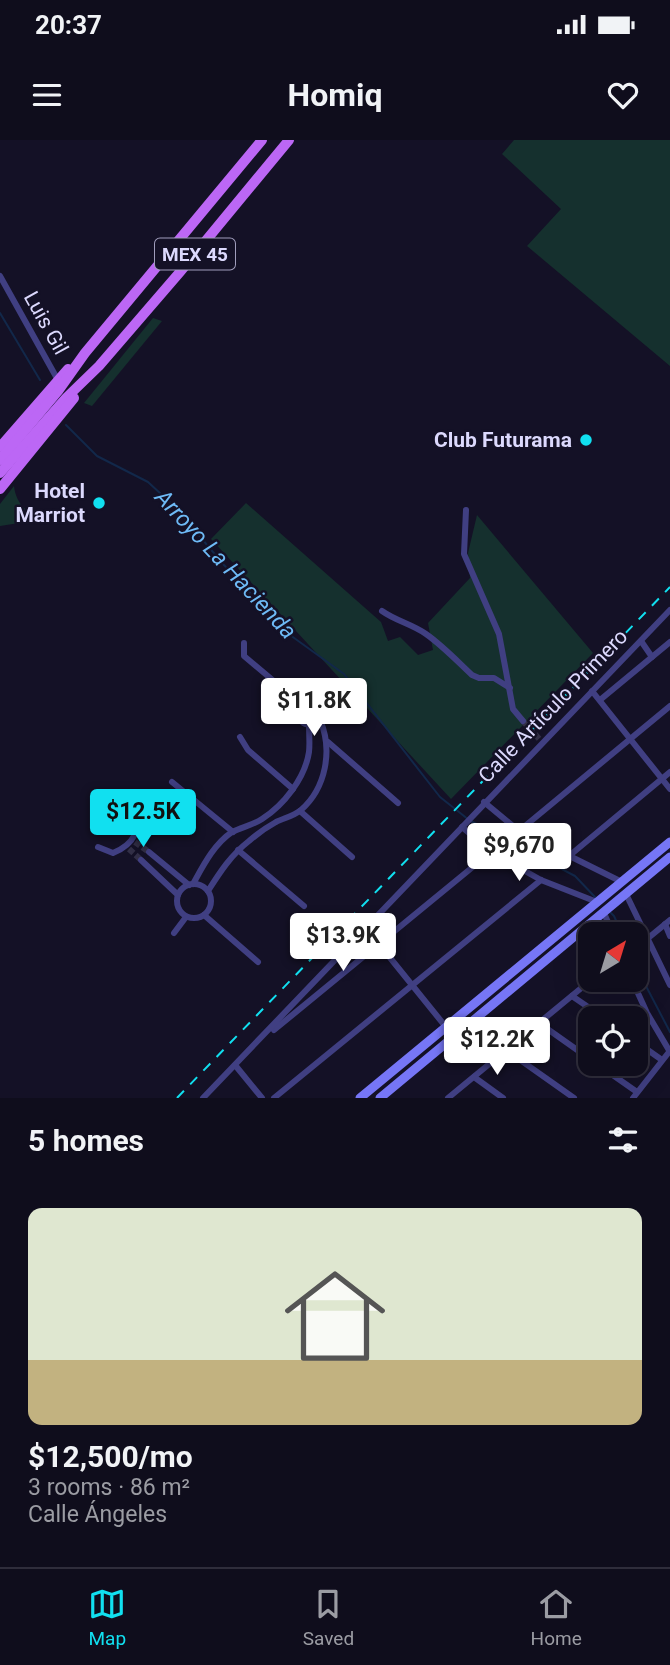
<!DOCTYPE html>
<meta charset="utf-8">
<style>
body{margin:0;font-family:Roboto,sans-serif;background:#181625;color:#f1f3f6;height:100vh;display:flex;flex-direction:column;font-size:26px;white-space:nowrap}
*{box-sizing:border-box;margin:0}
p{font-size:23px;color:#9b9ca3}
.icon{flex:none;width:38px;height:38px;fill:none;stroke:currentColor;stroke-width:2;stroke-linecap:round;stroke-linejoin:round}
.map{position:relative;height:958px;overflow:hidden}
.sheet{display:flex;flex-direction:column;background:#0f0d1c;flex:1}
.sheet>*{flex:none}
.needle{width:46px;rotate:38deg}
.buttons{position:absolute;left:578px;top:782px;display:grid;gap:14px}
.buttons a{display:grid;place-items:center;width:70px;height:70px;border-radius:14px;background:#0f0d1c;box-shadow:0 7px 28px #0002,0 0 0 2px #2f2d3b;font-size:35px}
.price{position:absolute;translate:-50% -60px;padding:0 16px;border-radius:7px;background:#fff;color:#222;font-size:23px;line-height:46px;filter:drop-shadow(0 2px 4px #0008)}
.price::after{content:'';position:absolute;left:50%;top:42px;width:21px;height:16px;margin-left:-10px;background:inherit;clip-path:polygon(0 0,100% 0,50% 100%)}
.price.on{background:#11e0f0;color:#111}
ul{padding:0;list-style:none}
li{display:grid;align-content:center;gap:14px;height:371px;padding:0 28px}
li+li{border-top:2px solid #2f2d3b}
li span{display:grid;place-items:center;height:217px;border-radius:14px;color:#555}
li>.icon{margin-inline-start:auto}
span .icon{width:126px;height:126px;fill:#fffc;stroke-width:1}
li b{font-size:30px}
h2{display:flex;justify-content:space-between;align-items:center;height:84px;padding:0 28px;font-size:30px}
.status{display:flex;justify-content:space-between;align-items:center;height:49px;padding:0 35px;background:#0f0d1c;direction:ltr}
.status svg{height:19px;fill:currentColor}
header{display:flex;justify-content:space-between;align-items:center;height:91px;padding:0 28px;background:#0f0d1c;font-size:32px;font-weight:700}
.menu{display:flex;justify-content:space-around;align-items:center;height:98px;border-top:2px solid #2f2d3b;background:#0f0d1c;font-size:19px;color:#9b9ca3}
.menu a{display:grid;justify-items:center;gap:4px}
.menu .on{color:#11e0f0}
.map>svg:first-child{display:block}
.green{fill:#15302e}
.lines{fill:none;stroke-linecap:round;stroke-linejoin:round}
.stream{stroke:#12284a;stroke-width:2}
.street-tunnel{stroke:#322f46;stroke-width:6;stroke-dasharray:6 3;stroke-linecap:butt}
.street{stroke:#403f82;stroke-width:6}
.secondary{stroke:#7676f6;stroke-width:9}
.primary{stroke:#bc67f5;stroke-width:10}
.rail{stroke:#11e0f0;stroke-width:2;stroke-dasharray:10 9;stroke-linecap:butt}
.poi-dot{fill:#11e0f0;stroke:#141126;stroke-width:2.5}
.labels{text-anchor:middle;stroke-width:5;stroke-linejoin:round;paint-order:stroke}
.shield{fill:#141126;stroke:#a09dbc;stroke-width:2}
.shield-label{font-size:19px;font-weight:bold;fill:#dcd9fd}
.street-label{font-size:21px;fill:#dcd9fd;stroke:#141126}
.poi-label{font-size:21px;font-weight:bold;fill:#dcd9fd;stroke:#141126;text-anchor:end}
.water-label{font-size:23px;font-style:italic;fill:#6ebaf6;stroke:#141126}
</style>
<div class="status"><b>20:37</b><svg viewBox="0 0 49 12"><path d="M0 12V9h3v3zM5 12V6h3v6zM10 12V3h3v9zM15 12V0h3v12zM26 1h20v11H26zM47 4h2v5h-2z"/></svg></div>
<header><svg class="icon" aria-label="menu" viewBox="0 0 24 24"><path d="M4 6h16M4 12h16M4 18h16"/></svg>Homiq<svg class="icon" aria-label="heart" viewBox="0 0 24 24"><path d="M12 20l-8-8c-3-5 5-10 8-4 3-6 11-1 8 4z"/></svg></header>
<div class="map">
<svg width="670" height="958" viewBox="0 0 670 958">
<rect width="100%" height="100%" fill="#141126"/>
<!-- green -->
<g class="green">
<polygon points="514,0 670,0 670,226 527,106 561,69 502,14"/>
<polygon points="153,178 162,181 92,266 84,263"/>
<path d="M14,346C15,356 20,367 30,372L26,373V384L19,383L0,386V364Z"/>
<polygon points="246,363 381,482 388,501 400,497 418,515 433,510 428,483 470,438 468,413 477,375 593,513 451,659 211,399"/>
</g>
<g class="lines">
<!-- stream -->
<g class="stream">
<polyline points="0,173 40,240"/>
<polyline points="66,285 97,316 148,342 175,367 224,425 290,495 344,534 440,657 469,680 575,736 595,757"/>
<polyline points="609,771 614,776 622,794"/>
<polyline points="635,825 670,892"/>
</g>
<!-- street-tunnel -->
<g class="street-tunnel">
<polyline points="523,581 541,601"/>
<polyline points="135,702 149,712"/>
<polyline points="129,709 141,720"/>
</g>
<!-- street -->
<g class="street">
<polyline points="0,136 59,242"/>
<polyline points="466,370 464,414 499,494 513,569 523,581"/>
<path d="M382,471C396,481 412,484 426,494C443,506 457,521 472,535L479,538H494L510,548"/>
<polyline points="641,501 652,517"/>
<polyline points="244,503 244,516 301,564"/>
<polyline points="592,551 670,649"/>
<polyline points="600,560 670,502"/>
<circle cx="310" cy="573" r="12"/>
<polyline points="240,597 248,610 293,649"/>
<polyline points="328,602 398,663"/>
<polyline points="172,642 233,692"/>
<polyline points="484,662 519,691 622,742"/>
<polyline points="300,671 352,717"/>
<polyline points="462,687 491,712 541,740 597,762"/>
<polyline points="519,691 670,566"/>
<path d="M98,707L113,713C139,702 137,689 138,664"/>
<polyline points="238,710 304,766"/>
<polyline points="149,712 189,745"/>
<polyline points="569,716 670,632"/>
<polyline points="141,720 178,755"/>
<circle cx="194" cy="761" r="17"/>
<path d="M193,744C203,726 214,704 232,692C242,687 253,685 262,679C284,665 305,638 309,612C310,604 309,594 309,585"/>
<path d="M208,751C220,732 231,715 249,701C257,694 267,687 276,682C284,678 294,676 301,670C326,648 333,610 320,580"/>
<polyline points="626,754 670,845"/>
<polyline points="604,773 613,794"/>
<polyline points="204,775 258,822"/>
<polyline points="665,784 670,796"/>
<polyline points="366,788 454,897"/>
<polyline points="174,793 186,777"/>
<polyline points="647,799 670,780"/>
<polyline points="632,840 647,873 670,912"/>
<polyline points="572,856 604,878"/>
<polyline points="480,876 506,910 574,958"/>
<polyline points="539,883 590,919"/>
<polyline points="274,890 491,712"/>
<polyline points="635,901 662,920"/>
<polyline points="597,924 637,952"/>
<polyline points="235,925 262,958"/>
<polyline points="474,937 503,958"/>
<polyline points="203,958 670,470"/>
<polyline points="274,958 541,740"/>
<polyline points="448,958 591,840"/>
<polyline points="633,958 669,912"/>
</g>
<!-- secondary -->
<g class="secondary">
<polyline points="360,958 670,702"/>
<polyline points="380,958 670,717"/>
</g>
<!-- primary -->
<g class="primary">
<polyline points="0,307 68,229"/>
<polyline points="0,320 58,251 85,213 262,0"/>
<polyline points="0,333 66,258 99,226 180,132 289,0"/>
<polyline points="0,349 74,258"/>
</g>
<!-- rail -->
<polyline class="rail" points="177,958 670,447"/>
</g>
<!-- markers -->
<g class="poi-dot">
<circle cx="586" cy="300" r="7"/>
<circle cx="99" cy="363" r="7"/>
</g>
<g class="labels">
<!-- shield labels -->
<rect class="shield" x="155" y="98.5" width="80" height="31" rx="5"/>
<g class="shield-label">
<text x="195" y="121">MEX 45</text>
</g>
<!-- street labels -->
<g class="street-label">
<text transform="translate(46 183) rotate(61)" y="7">Luis Gil</text>
<text transform="translate(553 566) rotate(-46)" y="7">Calle Artículo Primero</text>
</g>
<!-- poi labels -->
<g class="poi-label">
<text x="572" y="307">Club Futurama</text>
<text x="85" y="358">Hotel<tspan x="85" dy="24">Marriot</tspan></text>
</g>
<!-- water labels -->
<g class="water-label">
<text transform="translate(226 424) rotate(47)" y="8">Arroyo La Hacienda</text>
</g>
</g>
</svg>
<div class="buttons">
<a><svg class="needle" viewBox="-14 -14 28 28"><path d="M0-13l5 13h-10z" fill="#e53935"/><path d="M0 13l5-13h-10z" fill="#9b9ca3"/></svg></a>
<a><svg class="icon" aria-label="locate" viewBox="0 0 24 24"><circle cx="12" cy="12" r="6"/><path d="M12 2v4M12 18v4M2 12h4M18 12h4"/></svg></a>
</div>
<b class="price" style="left:314px;top:598px">$11.8K</b>
<b class="price on" style="left:143px;top:709px">$12.5K</b>
<b class="price" style="left:519px;top:743px">$9,670</b>
<b class="price" style="left:343px;top:833px">$13.9K</b>
<b class="price" style="left:497px;top:937px">$12.2K</b>
</div>
<section class="sheet">
<h2>5 homes<svg class="icon" aria-label="filters" viewBox="0 0 24 24"><path d="M4 7h16M4 17h16"/><circle cx="9" cy="7" r="2"/><circle cx="15" cy="17" r="2"/></svg></h2>
<ul>
<li><span style="background:linear-gradient(#dfe7d0 70%,#c2b280 0)"><svg class="icon" aria-label="home" viewBox="0 0 24 24"><path d="M3 11l9-7 9 7M6 9v11h12V9"/></svg></span><div><b>$12,500/mo</b><p>3 rooms · 86 m²</p><p>Calle Ángeles</p></div></li>
</ul>
</section>
<nav class="menu">
<a class="on"><svg class="icon" aria-label="map" viewBox="0 0 24 24"><path d="M3 6l6-2 6 2 6-2v14l-6 2-6-2-6 2zM9 4v14M15 6v14"/></svg>Map</a>
<a><svg class="icon" aria-label="saved" viewBox="0 0 24 24"><path d="M7 4h10v16l-5-4-5 4z"/></svg>Saved</a>
<a><svg class="icon" aria-label="home" viewBox="0 0 24 24"><path d="M3 11l9-7 9 7M6 9v11h12V9"/></svg>Home</a>
</nav>
